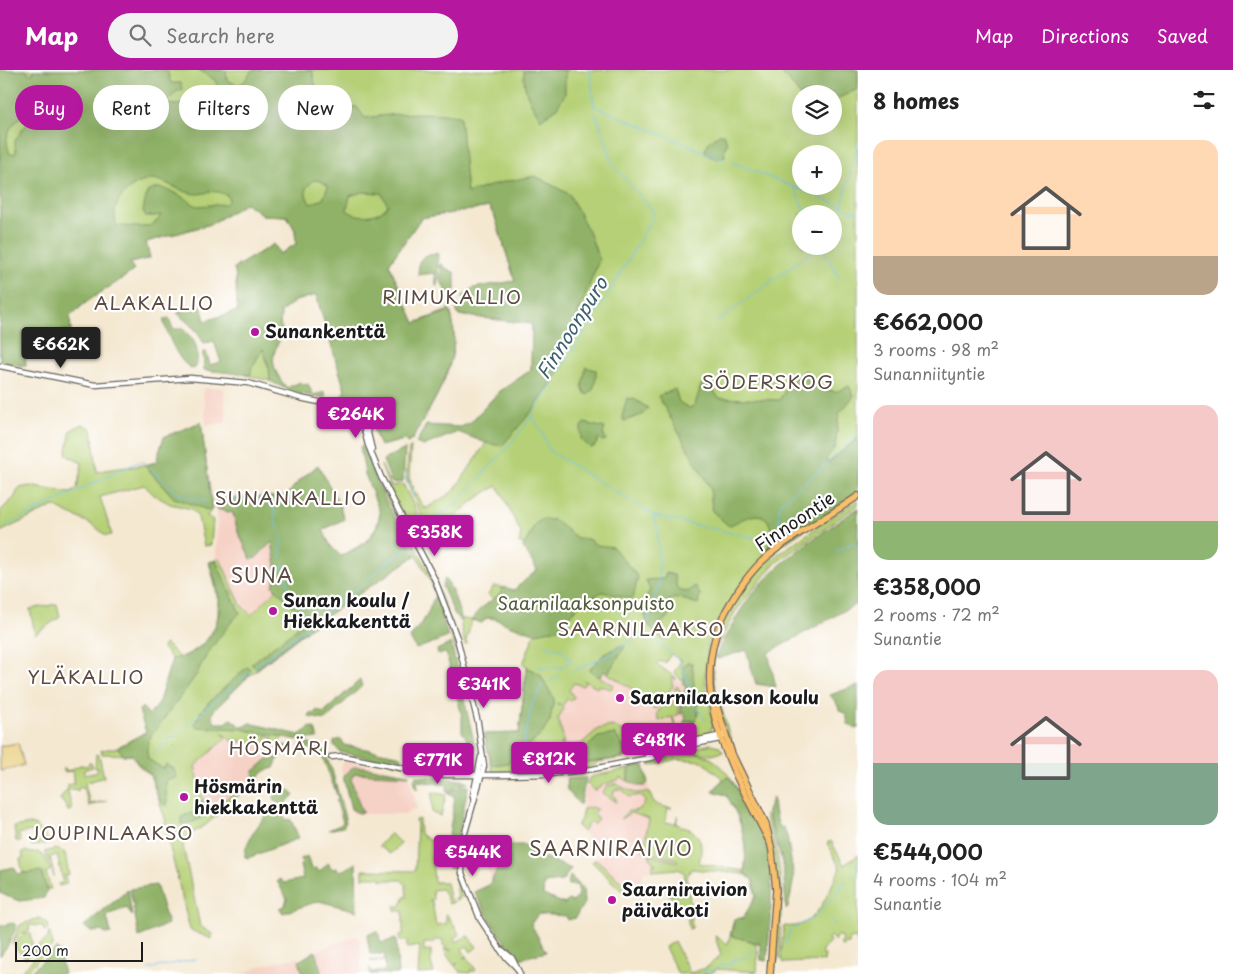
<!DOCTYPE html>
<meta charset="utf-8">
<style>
body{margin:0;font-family:"Playpen Sans",sans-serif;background:#f2f2f2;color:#222;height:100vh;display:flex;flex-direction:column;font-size:19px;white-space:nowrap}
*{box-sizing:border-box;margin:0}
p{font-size:16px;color:#767676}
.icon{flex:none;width:28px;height:28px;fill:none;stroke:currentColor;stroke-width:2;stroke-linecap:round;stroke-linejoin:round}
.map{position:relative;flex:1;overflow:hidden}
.drawer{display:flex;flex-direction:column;background:#fff;width:375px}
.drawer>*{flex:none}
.guide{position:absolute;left:15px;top:15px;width:475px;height:45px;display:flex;gap:10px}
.controls{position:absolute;left:792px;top:15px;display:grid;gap:10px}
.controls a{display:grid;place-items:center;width:50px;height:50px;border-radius:50%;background:#fff;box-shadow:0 5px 20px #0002;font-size:25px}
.scale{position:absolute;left:15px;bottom:12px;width:128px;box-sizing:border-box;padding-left:5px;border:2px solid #1c1c1c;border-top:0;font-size:14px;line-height:18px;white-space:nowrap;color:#1c1c1c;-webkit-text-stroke:4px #fff;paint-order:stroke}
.price{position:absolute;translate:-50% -42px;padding:0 11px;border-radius:5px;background:#b5179e;color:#fff;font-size:16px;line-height:32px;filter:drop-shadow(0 1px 2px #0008)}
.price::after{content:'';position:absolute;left:50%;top:30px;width:15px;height:11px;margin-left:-8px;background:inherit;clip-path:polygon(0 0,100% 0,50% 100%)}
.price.selected{background:#222;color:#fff}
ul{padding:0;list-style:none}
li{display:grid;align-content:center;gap:10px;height:265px;padding:0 15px}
li span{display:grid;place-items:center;height:155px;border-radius:15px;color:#555}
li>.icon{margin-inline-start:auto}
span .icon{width:90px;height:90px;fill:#fffc;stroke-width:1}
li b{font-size:21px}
h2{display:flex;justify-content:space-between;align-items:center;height:60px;padding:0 15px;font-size:21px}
.pill{padding:0 18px;border-radius:22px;background:#fff;box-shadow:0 5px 20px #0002;font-size:18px;line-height:45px}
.pill.selected{background:#b5179e;color:#fff}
header{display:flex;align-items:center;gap:30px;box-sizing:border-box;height:70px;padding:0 25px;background:#b5179e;color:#fff}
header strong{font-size:24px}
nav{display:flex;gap:28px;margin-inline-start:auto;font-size:18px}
.search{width:350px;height:45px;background:#f2f2f2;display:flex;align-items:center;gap:12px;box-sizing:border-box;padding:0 18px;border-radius:28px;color:#767676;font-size:19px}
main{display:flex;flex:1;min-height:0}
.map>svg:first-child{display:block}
.built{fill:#f6d1c5}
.green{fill:#b5d076;stroke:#687649;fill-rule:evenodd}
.forest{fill:#90b267;stroke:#566742;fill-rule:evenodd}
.sand{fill:#eeda9e;stroke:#857b5d}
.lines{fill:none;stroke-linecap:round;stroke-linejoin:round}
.stream{stroke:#6dc1e9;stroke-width:1}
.tertiary-casing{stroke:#68635b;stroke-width:7}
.primary-casing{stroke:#68635b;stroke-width:8}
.tertiary{stroke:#fff;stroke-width:4.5}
.primary{stroke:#f8bf6c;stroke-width:5.5}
.poi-dot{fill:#b5179e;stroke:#fff;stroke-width:2}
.labels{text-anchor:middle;stroke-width:4.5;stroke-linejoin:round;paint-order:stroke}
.poi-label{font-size:18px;font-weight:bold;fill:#1c1c1c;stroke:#fff;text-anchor:start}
.street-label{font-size:18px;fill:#1c1c1c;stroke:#fff}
.park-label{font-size:18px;fill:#525b3c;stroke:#fff}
.neighbourhood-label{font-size:19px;letter-spacing:1px;fill:#5b4b42;stroke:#fff}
.water-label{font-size:19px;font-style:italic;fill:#3c5e6e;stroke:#fff}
.quarter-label{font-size:20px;letter-spacing:1px;fill:#5b4b42;stroke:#fff}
</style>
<header>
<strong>Map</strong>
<div class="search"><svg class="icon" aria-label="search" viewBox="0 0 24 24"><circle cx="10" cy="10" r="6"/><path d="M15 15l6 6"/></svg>Search here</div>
<nav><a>Map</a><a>Directions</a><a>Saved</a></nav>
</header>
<main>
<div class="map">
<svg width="858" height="904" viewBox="0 0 858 904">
<rect width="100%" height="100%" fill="#fff"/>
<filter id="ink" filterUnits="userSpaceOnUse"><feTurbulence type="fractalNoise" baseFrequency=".02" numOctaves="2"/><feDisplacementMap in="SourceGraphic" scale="10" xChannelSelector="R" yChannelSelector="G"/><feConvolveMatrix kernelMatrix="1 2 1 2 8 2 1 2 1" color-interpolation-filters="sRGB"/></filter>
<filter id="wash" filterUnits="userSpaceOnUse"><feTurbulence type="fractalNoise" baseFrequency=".0096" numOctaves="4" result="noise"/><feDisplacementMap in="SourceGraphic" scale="20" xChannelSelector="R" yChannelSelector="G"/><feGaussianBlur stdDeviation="1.12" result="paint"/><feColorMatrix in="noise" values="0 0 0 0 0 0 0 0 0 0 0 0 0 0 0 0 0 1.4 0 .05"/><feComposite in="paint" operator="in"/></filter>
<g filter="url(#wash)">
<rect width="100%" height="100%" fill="#f4e8d1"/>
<!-- built -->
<g class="built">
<polygon points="203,318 224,318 226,353 206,355"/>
<polygon points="217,439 233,443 238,462 251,489 256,488 272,472 277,502 273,516 295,538 270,563 241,535 237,534 216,491"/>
<polygon points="569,601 604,601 607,603 672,606 686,616 680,644 684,643 686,650 692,650 698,668 661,680 642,682 640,671 612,656 598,659 581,674 562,676 559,674 553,644"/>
<polygon points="222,662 274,668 281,670 284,679 254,701 252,711 210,748 195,696 226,668"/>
<polygon points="347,691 409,704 417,739 411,740 406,744 354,744 352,741 341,700 342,693"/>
<polygon points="642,695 645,697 652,733 649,749 685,763 676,799 644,801 641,814 628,827 594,791 600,785 599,781 577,756 581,749 584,725 589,708"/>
<polygon points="503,775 510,790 491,808 487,797 488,784 493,776"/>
<polygon points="353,867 358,867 360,870 361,904 322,904 315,881"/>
<polygon points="298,887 303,904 240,904 255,899 256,897"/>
</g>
<!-- green -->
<g class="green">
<path d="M0,0H858V423L765,487L736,521L715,555L708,576L705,607L713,654L709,665L698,668L692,651L683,653L686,649L684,643L680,644L686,616L682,613L685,609L681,610L674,602L681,591L671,584L665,593L659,591L657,594L677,609L671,608L673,616L655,639L647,635L649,633L653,635L654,633L604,601L600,607L614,615L611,619L599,615L597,618L584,610L586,613L583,616L574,613L569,620L574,627L571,631L567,629L563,635L556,633L564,638L558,649L563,666L562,670H564V673L560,674L562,676L581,674L598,659L612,656L640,671L642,682L640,683L623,688L597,692L594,696L565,701L493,703L484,664L519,663L527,596L523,594L535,563C527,560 493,547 486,548L482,553L472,550L466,571L468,573L465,575L461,556L462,549L472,550L478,541L493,530L488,525L494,516L514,520L538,500L521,472L519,473L521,463L498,416C469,428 452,453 429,474L421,445L406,409L409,379L411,377L409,407L414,422L425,439L454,421L486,373L471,352L499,322L531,300L532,254L458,245L456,236L464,235L463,226L473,218L515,211L495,147L489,137L421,148L389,194L415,253L448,240L449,236C466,289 436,325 412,370L407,373L404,370L380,376C370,353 368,335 341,328L345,320L316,225L295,231L281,242L280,255L265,289L269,298L270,311L238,303L204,300L203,282H206L210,295L221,292L214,271L204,273L195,259L177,243L201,236L205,251L238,241C235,226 238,212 234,198L274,174L280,184L296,174L295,160L287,146L263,145L246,133L211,154L146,172L150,188L130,193L134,200C113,217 88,227 70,247L71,261L23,262L26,296L0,292ZM801,24H834V56H801ZM801,84H834V116H801ZM801,144H834V176H801Z"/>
<path d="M201,352L212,439L207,446L213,450L211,475L204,476L198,447L192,439L170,434L154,425L144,415L100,427L112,465L106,466C89,449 74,448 54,436L0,462V441L14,428L19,418L30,416L71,423L77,418L82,393L66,385L71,360L83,354L92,359L97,402C118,396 137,398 156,392L164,367Z"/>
<path d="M318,395L339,434L344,449L323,460L330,475L341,486C363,474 375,469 380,443L389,438L415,486L324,547L202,643L212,658L241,659L284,667L275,674L271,671L273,668L266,666L268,673L231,671L222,662L226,668L195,696L207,744L238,720L241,723L207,754L189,765L183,776L200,856L212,864V869L190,860L164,753L166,751L150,705L138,695L132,685L102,684L101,680L116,678L146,662L139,640L142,637L149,645L158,635L172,589L162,577L166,574L180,588C229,566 221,536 209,492L220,489L241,535L251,545L276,520L273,516C278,500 276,488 272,472L256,488L251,489L238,462L233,443L217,439L216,429L286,426L298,412Z"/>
<polygon points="381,395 391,416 403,414 416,440 419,453 413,461 393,427"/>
<path d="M377,405C402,459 451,524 457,583L430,510L383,422Z"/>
<polygon points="858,429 858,435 774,494 735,542 715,580 713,594 714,612 732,674 730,675 715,624 711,595 718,565 726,548 740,524 764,494"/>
<polygon points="57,534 60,547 35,564 30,539"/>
<polygon points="677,616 681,622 678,645 673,647 677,659 671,661 671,658 675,657 672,647 659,651 657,643 664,634 670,637 679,623 674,619"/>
<polygon points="711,674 719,676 723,682 712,685 691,681 659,689 658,687"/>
<path d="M690,683C723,681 740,725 753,748L757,749L769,867L767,891L761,890V876L749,870L756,875L758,881L757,902L717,899L710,904H678L665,877L674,871L690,903L706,898L721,885L715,866L728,874L734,849L743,848L756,827L753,810L744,804L691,799L687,807L688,818H686L684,802L678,799L653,801V795L656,794L653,793L649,785L677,792L678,790L643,781L649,749L631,743L620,749L628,741C636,742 641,739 645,732L644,728L640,725L629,727L623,720L616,719L613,723L617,732L602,723L607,716L616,714L635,723L649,722C654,735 657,736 672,738H668L665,752L675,754L678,745L676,754C701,761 704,771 699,793L744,801C749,774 741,747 726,725L713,721L723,709L702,691L677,689L650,696V693Z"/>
<polygon points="96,684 99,685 104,707 85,713 90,734 107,731 89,736 84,719 79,717 78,721 74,719 68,720 72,740 68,741 66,736 60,729 68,718 66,715 74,714 72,701 64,702 63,697 68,701 80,695 87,696 90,692 93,697 84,700 84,704 97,702 98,698 95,698"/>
<polygon points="632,698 628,703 628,711 620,707 618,710 603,715 594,721 587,714 590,707"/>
<polygon points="432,722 446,725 441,746 432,743"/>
<polygon points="591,737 597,739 593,743 598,749 593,754 590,751 583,762 577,756 581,749 583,739"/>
<path d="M764,745L767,746C781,784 783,824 780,865C780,873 781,885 777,892L773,891C776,840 782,794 764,745Z"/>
<polygon points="419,749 420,764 455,788 462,827 456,831 455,829 458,827 453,798 449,798 447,789 435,779 432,788 434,812 446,812 449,828 454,832 449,834 442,819 432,820 433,829 429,831 432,831 436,855 446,854 446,843 460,865 454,868 456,872 468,866 477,877 471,882 467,876 462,879 466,886 463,888 467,887 476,900 473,902 471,899 470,903 460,902 455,896 458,893 454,895 446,884 444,878 452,881 443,875 443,870 434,870 434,873 424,873 424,882 431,880 431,892 434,903 418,904 420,876 407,878 407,871 400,871 399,865 403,865 403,841 395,841 395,836 401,836 404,827 407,827 406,815 401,810 381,810 381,807 365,807 363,809 363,800 415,801 417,754 415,750"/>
<polygon points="30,754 36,756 51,773 32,776 30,773 32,771 33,773 38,769 31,761 18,764 21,771 16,771 14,757"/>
<polygon points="390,763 401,774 390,784 379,776"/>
<path d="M831,771L844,795L858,785V874L856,868L849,869V874H844V877L840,874L843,871L839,865L834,869L835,871L830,866L828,868L830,871L822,880V885H825L824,891L784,893L781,888L784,856C817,861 828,822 840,798L827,773Z"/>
<polygon points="56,779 65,783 69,805 65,805 67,814 59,816 58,814 62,813 63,810 57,785 50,787 54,807 51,794 44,782"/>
<polygon points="26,781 31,783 38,782 45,787 51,800 46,803 51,819 46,819 42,807 44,802 23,803 20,789 23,788 22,782"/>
<polygon points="596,789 627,817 625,824 592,792"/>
<polygon points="683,822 689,822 692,858 689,859 687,842 668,824 682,824"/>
<polygon points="39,848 48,853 49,860 44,861 43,856 29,855 30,860 23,863 12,874 20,855"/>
<polygon points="30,863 33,878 26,889 14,876 24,864"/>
<polygon points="48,863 50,863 53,875 24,904 19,904 36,886 34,884 35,878 48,868"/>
</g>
<!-- forest -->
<g class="forest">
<path d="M0,0H25L30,4H33V0H167L171,13H181L182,20L176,22L165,34L179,35L186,31L194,20L207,25L216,23L218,18L215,10L199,0H226L227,10L237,15L244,12L252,0H312L323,49L331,51L342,49L336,36L357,37L365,48C398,43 427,41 460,46L467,123L503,112L535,106L569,124L590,164L599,190L574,255L550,296L559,303L533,340L502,376L486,373L458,362L423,376L416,373L426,355L461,357L471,352L499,322L531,300L532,254L458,245L456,236L464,235L463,226L473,218L515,211L495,147L489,137L421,148L389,194L415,253L450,241C465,289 434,329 412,370L407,373L404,370L380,376C370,353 368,335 341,328L345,320L316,225L295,231L281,242L280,255L284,262C270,286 269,296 287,318L300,312L303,315L308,314L313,325L325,322L326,326L324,328L294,323L270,311L269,298L263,279L251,299V305L204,300L203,282H206L210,295L221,292L214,271L204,273L195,259L177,243L201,236L205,251L238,241C235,226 238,212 234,198L274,174L280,184L296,174L295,160L287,146L263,145L246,133L211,154L146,172L150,188L130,193L134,200C113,217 88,227 70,247L71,261L23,262L26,296L0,292ZM34,21L39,23L43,30L42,37C38,39 16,67 15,71C14,74 16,79 16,83L10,84C0,58 18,53 30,37C33,32 33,26 34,21ZM153,109C166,111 177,120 190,123C205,127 211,116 228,126L229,130L225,134L196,136C190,131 167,117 159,118C155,118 151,121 147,122L143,141L146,147L161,145C152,163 133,155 117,156C108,131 130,113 153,109ZM314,110L321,111L328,116L323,129L310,134L306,125V118ZM362,122L381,123L388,135C380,147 357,149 347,140L350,126Z"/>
<path d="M524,0H565V24L556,39L541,49C529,32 523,21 524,0Z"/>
<polygon points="777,0 858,0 858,19 834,30 834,24 801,24 801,27 787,8"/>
<polygon points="719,64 723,64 728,73 724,79 725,86 717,89 706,83 705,80 708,73"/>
<polygon points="438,183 438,216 436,216 435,203 418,205 419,192 424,186"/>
<polygon points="441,193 444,197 455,203 455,220 453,222 447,223 440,209"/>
<path d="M169,248L173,259H183C197,272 199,278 196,297L193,299C177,292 168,265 163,249Z"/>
<path d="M586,297L596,300C596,310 596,318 588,325L585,323L582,317Z"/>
<path d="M806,300L808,312L835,322L849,316L854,326L839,344L835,377L826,389L828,393L858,368V423L764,487C767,480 772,467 771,460C767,434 742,449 729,456L712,441L710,418L658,326L675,319L679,332L689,338L695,335L701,315L707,311L719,328L779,330L793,309Z"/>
<polygon points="627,328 634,329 648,338 642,345 624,351 622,347"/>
<polygon points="201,352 212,439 210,441 174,428 145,396 156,392 164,367"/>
<polygon points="584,353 605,358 603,363 606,370 602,371 599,368 595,376 590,378 581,369 581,357"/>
<polygon points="362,376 384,428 415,486 312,556 273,516 277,502 272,472 256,488 251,489 238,462 233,443 217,439 216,429 286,426 298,412 318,395 339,434 344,449 323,460 330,475 341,486 365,474 377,458 380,443 365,404 360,377"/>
<polygon points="405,379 403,412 392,413 383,390"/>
<path d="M858,438V533L768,583L776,617L756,614L746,580L718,589L716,588C719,576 725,567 731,557C761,500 807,474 858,438Z"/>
<polygon points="543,449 554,450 577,468 588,469 597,475 613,477 638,507 633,529 602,522 581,533 558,559 535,563 508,555 494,547 486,548 482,553 472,550 478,541 501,523 502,517 514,520 537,500 523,477 536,453"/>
<path d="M216,491L240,543C229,553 201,590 197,604L149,669L147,679L148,689L164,699L166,694L174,699L177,708L166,710L167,736C155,732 157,716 151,706C147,699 138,695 132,685H123L118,677L146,662L139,640L142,637L149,645L158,635L172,589C196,586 215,567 219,542C222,527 213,507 209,492Z"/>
<path d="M666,503L674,505L677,518L687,522L695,516L700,524L698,534L678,528L669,530V536L673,541L656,559L665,571C646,560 638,539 650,520L646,510L663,509Z"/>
<path d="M445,509C456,523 455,534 462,549L461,553L454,543L442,516Z"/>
<polygon points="435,525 448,567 416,579 410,568 427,545"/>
<polygon points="304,552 310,557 256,599 251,594"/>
<polygon points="451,573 475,676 475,685 466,702 439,702 413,697 410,687 451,693 455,688 463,689 467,669 462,662 462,646 446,583 438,584 437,580"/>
<polygon points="620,576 625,576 608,603 604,601 599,607 589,600 604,584"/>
<path d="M687,592L692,593C694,603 693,613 695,622C697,635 702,642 693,653L692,650L683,653L686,649L684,643L680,644L686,617L682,613L685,609L682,598Z"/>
<polygon points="247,597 251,599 248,607 214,640 212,646 215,653 226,653 231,649 240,656 246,656 250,653 299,665 311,657 315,659 318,668 299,670 241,659 196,657 195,654 201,641 210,631"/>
<polygon points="527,597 540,604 554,629 550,651 542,664 508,693 492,695 484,664 519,663"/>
<polygon points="360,610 362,616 325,650 309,647 311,643 313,644 317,640 323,643"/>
<polygon points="858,615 858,658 856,659 848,654 846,644 840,641 836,632 830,625"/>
<polygon points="615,664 626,681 623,688 574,694 573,689 598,667"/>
<polygon points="341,669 344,675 398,685 402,687 404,695 340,682 334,675 334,671"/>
<polygon points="305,673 322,676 332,700 346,752 343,757 328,760 340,755 343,752 336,730 338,728 323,688 317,680 299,677"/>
<polygon points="284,675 293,677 278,689 274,698 267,700 252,711 254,701 269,688 271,690 284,680 282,677"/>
<polygon points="644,695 648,713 645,716 638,716 628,711 628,703 631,697"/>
<polygon points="354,697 364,697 409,704 409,706 355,703 351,709 362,742 364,742 359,743 351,739 343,706"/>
<polygon points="416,706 463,710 468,713 459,714 448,723 446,721 448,715 417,711 418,719 416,719 414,709"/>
<path d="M730,707L753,748L756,749C779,796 770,841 767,891L761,890V876L759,873L731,866L734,849L743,848L756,826L753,810L745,804C747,775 743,750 726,725L713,721L724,709Z"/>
<polygon points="586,708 586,709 580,735 567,720 566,709"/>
<polygon points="461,715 468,716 454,789 436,775 438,773 447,777 455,727 448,724"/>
<path d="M290,720L294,725L280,739L285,749L291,750L299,768L248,788L245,787C243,772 266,743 278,734L274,728L276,724Z"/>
<polygon points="773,727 774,741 780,758 783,757 787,766 794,808 788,838 786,840 783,794 767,741"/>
<polygon points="200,731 202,731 205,743 203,747 193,752 181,754 181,747 199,740 198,733"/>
<polygon points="504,775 528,775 528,780 571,799 562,811 544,813 543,825 565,834 568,830 573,832 579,823 577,815 568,815 570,806 583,818 584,833 575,848 568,850 566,846 538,844 531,854 546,882 519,889 516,887 496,860 474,822 489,815 500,794 510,790"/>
<polygon points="307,786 311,799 316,798 319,802 328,793 332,799 337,798 341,801 356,793 357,841 319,831 283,843 280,839 280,837 284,837 287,829 277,811 280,809 283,813 303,809 300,795 303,794 301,789"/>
<polygon points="14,797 18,804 41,801 47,820 44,828 19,831 0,823 0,800"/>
<polygon points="156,815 168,854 139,867 130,819"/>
<polygon points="128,820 132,846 127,838 109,844 107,847 111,863 106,864 101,861 91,862 84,856"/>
<polygon points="13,853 17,856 8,875 0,886 0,856"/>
<polygon points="374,862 378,862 381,873 396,869 398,904 370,904 370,898 371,902 385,901 385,891 370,891 385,890 384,884 370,884 367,865"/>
<polygon points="56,878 59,882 64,904 28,904"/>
<polygon points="315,881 322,904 303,904 299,891"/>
</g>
<!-- sand -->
<polygon class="sand" points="18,673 24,695 0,701 0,676"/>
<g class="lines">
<!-- stream -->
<g class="stream">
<polyline points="590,0 594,36"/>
<polyline points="594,36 724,90"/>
<polyline points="732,92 858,143"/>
<polyline points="794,117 806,144"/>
<polyline points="842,136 858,72"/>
<polyline points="822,176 839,208"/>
<polyline points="805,187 818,176"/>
<polyline points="716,252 800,190"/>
<path d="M531,347C543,357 543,370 551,382L653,445L658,461L659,514L644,562L613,583L573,601"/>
<polyline points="406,404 413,425"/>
<path d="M220,432C238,430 261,425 275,439V451L279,460"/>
<polyline points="654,446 764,470 772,461"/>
<polyline points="778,453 780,434 858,366"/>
<path d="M0,458L136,393L144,392C169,413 170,428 207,431"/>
<polyline points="426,468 434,450 458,432 512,372 531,347 612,218 653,147 653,142 648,135 614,96 596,43"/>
<polyline points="835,481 853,473 858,477"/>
<polyline points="281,488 281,465"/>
<polyline points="283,494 287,512 300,538"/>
<polyline points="364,512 391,489 410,478"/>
<polyline points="304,543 315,551"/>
<polyline points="312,553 361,515"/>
<polyline points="645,563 680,591 695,634 705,650"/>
<polyline points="537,597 560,598 572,591 562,580 545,575"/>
<polyline points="254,598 308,557"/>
<polyline points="240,610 251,601"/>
<polyline points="550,611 559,606"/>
<polyline points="186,656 237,613"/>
<polyline points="523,676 532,634 542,615"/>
<polyline points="151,686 179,662"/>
<polyline points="855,793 858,799"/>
<polyline points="850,807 858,802"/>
<polyline points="838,812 840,815"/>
<polyline points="830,848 835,855"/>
<polyline points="785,875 790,860 817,846 846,811"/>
<polyline points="148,899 196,889"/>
<polyline points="701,904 706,900 713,901 721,895 731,895 733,889 743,889 755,880"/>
</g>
</g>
</g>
<g filter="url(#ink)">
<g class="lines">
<defs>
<g id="tertiary">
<polyline points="0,296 95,315 190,308 248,313 300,328 352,339 366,355 372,380"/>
<polyline points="361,348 368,375 381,407 435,510 457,568 478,653 484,696 462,773 462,803 480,849 504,885 516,897"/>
<polyline points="688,675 694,671 723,665"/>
<polyline points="647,686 659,681 720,669 723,666"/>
<polyline points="331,687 343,686 435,705 499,705 550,704 593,699 654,687 664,681"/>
<polyline points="473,726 481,687"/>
<polyline points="502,880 512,888 520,904"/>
</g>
<g id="primary">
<polyline points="716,634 732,684 766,754 772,781 776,820 770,904"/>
<path d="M769,771C731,695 680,616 731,532C741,515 753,498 769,485C795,463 830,446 858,426"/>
</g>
</defs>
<!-- tertiary casing -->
<use href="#tertiary" class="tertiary-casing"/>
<!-- primary casing -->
<use href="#primary" class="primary-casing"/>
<!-- tertiary -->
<use href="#tertiary" class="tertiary"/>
<!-- primary -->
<use href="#primary" class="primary"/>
</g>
</g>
<!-- markers -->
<g class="poi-dot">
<circle cx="255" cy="262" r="5"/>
<circle cx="273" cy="541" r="5"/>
<circle cx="620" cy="628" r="5"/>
<circle cx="184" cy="727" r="5"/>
<circle cx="612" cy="830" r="5"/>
</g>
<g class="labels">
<!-- poi labels -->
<g class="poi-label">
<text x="265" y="268">Sunankenttä</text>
<text x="283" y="537">Sunan koulu /<tspan x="283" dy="21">Hiekkakenttä</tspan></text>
<text x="630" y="634">Saarnilaakson koulu</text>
<text x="194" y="723">Hösmärin<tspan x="194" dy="21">hiekkakenttä</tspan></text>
<text x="622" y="826">Saarniraivion<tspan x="622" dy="21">päiväkoti</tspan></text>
</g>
<!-- street labels -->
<g class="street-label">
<text transform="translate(795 452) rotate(-34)" y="6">Finnoontie</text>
</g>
<!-- park labels -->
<g class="park-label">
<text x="586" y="540">Saarnilaaksonpuisto</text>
</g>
<!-- neighbourhood labels -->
<g class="neighbourhood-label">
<text x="452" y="234">RIIMUKALLIO</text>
<text x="154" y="240">ALAKALLIO</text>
<text x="768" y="319">SÖDERSKOG</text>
<text x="291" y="435">SUNANKALLIO</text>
<text x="641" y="566">SAARNILAAKSO</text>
<text x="86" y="614">YLÄKALLIO</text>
<text x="279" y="685">HÖSMÄRI</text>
<text x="111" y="770">JOUPINLAAKSO</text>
</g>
<!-- water labels -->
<g class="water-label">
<text transform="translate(572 258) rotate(-58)" y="7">Finnoonpuro</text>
</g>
<!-- quarter labels -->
<g class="quarter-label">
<text x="262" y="513">SUNA</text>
<text x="611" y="786">SAARNIRAIVIO</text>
</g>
</g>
</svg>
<div class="controls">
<a><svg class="icon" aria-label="layers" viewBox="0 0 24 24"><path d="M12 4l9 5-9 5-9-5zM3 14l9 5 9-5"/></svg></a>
<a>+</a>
<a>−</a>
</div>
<div class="scale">200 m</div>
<b class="price selected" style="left:61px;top:299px">€662K</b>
<b class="price" style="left:356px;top:369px">€264K</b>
<b class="price" style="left:435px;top:487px">€358K</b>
<b class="price" style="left:484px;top:639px">€341K</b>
<b class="price" style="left:659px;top:695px">€481K</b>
<b class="price" style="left:549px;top:714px">€812K</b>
<b class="price" style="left:438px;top:715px">€771K</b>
<b class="price" style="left:473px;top:807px">€544K</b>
<div class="guide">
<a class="pill selected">Buy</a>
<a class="pill">Rent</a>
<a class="pill">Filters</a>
<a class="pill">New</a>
</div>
</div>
<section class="drawer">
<h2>8 homes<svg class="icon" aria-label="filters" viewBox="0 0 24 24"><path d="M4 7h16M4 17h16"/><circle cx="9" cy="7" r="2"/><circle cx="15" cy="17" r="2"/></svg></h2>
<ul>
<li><span style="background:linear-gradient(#ffd9b3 75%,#b9a48a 0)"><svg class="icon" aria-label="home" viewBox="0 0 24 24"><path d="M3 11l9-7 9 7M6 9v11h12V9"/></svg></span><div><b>€662,000</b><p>3 rooms · 98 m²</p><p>Sunanniityntie</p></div></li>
<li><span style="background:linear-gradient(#f6c9c9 75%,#8fb573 0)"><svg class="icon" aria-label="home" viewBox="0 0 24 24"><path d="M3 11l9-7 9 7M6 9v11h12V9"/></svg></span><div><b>€358,000</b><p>2 rooms · 72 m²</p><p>Sunantie</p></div></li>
<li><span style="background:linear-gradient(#f6c9c9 60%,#7fa58c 0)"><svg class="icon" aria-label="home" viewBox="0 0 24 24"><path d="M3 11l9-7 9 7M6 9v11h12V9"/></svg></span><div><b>€544,000</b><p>4 rooms · 104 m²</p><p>Sunantie</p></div></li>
</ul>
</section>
</main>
